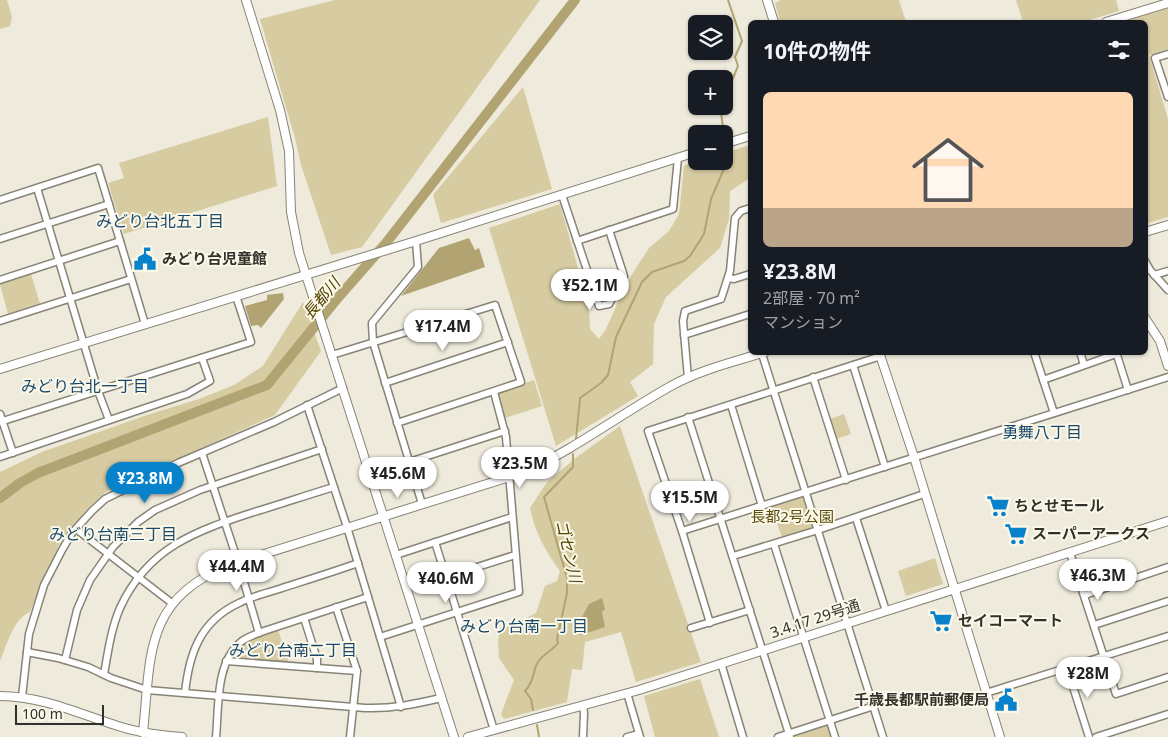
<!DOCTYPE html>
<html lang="ja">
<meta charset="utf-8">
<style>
body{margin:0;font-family:"Noto Sans","Noto Sans JP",sans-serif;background:#242831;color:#f1f3f6;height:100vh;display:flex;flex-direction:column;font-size:19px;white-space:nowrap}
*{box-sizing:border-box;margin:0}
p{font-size:16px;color:#9ea1a6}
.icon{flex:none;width:28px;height:28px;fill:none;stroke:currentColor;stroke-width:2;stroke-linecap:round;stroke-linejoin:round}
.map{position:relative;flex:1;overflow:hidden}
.drawer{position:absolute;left:748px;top:20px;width:400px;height:335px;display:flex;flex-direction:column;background:#171b24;border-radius:8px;box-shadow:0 1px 4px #0004}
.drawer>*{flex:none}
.buttons{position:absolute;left:688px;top:15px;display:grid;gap:10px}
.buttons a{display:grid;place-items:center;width:45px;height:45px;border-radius:8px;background:#171b24;box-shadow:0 1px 4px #0004;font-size:25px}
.scale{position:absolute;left:15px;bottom:12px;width:89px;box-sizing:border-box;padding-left:5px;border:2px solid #32302b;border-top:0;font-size:14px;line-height:18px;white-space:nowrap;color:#32302b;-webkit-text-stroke:4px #fcf8e9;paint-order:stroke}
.price{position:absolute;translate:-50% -42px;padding:0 11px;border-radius:18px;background:#fff;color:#222;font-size:16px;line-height:32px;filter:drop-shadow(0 1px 2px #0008)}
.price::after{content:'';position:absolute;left:50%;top:30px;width:15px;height:11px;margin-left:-8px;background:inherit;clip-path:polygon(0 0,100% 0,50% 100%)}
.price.active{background:#0882ca;color:#fff}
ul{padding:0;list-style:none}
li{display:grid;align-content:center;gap:10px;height:265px;padding:0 15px}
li+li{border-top:1px solid #363941}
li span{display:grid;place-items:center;height:155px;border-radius:8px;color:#555}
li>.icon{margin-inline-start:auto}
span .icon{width:90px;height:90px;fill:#fffc;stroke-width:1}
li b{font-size:21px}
h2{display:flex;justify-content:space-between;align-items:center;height:60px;padding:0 15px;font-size:21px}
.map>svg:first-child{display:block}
.green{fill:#d6cba1}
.water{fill:#b2a472}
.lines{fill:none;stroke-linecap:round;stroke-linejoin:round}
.stream{stroke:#b2a472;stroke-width:2}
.river{stroke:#b2a472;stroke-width:10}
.minor-casing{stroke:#878477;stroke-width:9}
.tertiary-casing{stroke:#878477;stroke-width:10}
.minor{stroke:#fff;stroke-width:6}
.tertiary{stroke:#fff;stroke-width:8}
.labels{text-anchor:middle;stroke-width:4;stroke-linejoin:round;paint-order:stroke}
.poi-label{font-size:15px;font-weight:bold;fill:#32302b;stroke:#fcf8e9;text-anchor:start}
.park-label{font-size:15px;fill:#5c4d0f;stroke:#fcf8e9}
.street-label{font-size:15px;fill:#32302b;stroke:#fcf8e9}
.neighbourhood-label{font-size:16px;fill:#18486c;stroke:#fcf8e9}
.water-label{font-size:16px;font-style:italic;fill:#524400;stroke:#fcf8e9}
</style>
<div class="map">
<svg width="1168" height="737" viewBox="0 0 1168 737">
<rect width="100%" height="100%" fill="#eeeadc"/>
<!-- green -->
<g class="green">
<polygon points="0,0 7,0 12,17 10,26 0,29"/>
<polygon points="335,0 540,0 362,247 331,255 301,165 295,138 260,19"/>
<polygon points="781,0 899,0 906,22 780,22 775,3"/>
<polygon points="1016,0 1116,0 1119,11 1083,22 1023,22"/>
<polygon points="1168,7 1168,49 1149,55 1168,119 1168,217 1145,224 1145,22 1122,22"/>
<polygon points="523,87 552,189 441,223 433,195"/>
<polygon points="268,117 277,186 124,234 108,183 124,178 119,163"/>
<polygon points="750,145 750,178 730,191 729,219 720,248 666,297 654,324 653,364 630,382 638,396 556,446 489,228 560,204 589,307 590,329 599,339 606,329 627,282 649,248 669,231 679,214 684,166 697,161 724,161 724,153"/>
<polygon points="31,274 40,304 8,314 0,284"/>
<path d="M303,302L321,351L275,415L123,483L106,492L88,508L61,540L30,612C13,619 7,645 0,661V472L42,452L147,415L199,399L234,385L263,366Z"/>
<polygon points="534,380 542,406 505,418 498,393"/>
<polygon points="844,414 851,434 836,439 830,419"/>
<path d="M620,426L701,662L636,682L621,632L585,642L582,670L572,669L567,702L504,719L501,714L514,680L499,658L498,642L500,630L512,621L523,620L536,613L545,586L557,581L560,571C545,551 535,532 530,508L547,482L577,457Z"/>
<polygon points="803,496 813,528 782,537 771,506"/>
<polygon points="935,558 943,584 906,596 898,571"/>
<path d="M278,630L289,663L236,659L234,655C248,638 257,636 278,630Z"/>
<polygon points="700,679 719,737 655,737 644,696"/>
<polygon points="828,724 832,737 794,737 793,735"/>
</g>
<!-- water -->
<g class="water">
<polygon points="469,238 475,250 479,248 485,267 401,296 439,248"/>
<polygon points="283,293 284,299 261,328 258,325 251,326 245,306 267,300 267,295"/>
<polygon points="602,598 605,609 602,612 605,627 581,635 574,632 589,604"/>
</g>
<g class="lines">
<!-- stream -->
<g class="stream">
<polyline points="724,93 731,83 738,66 735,57 742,41 728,0"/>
<polyline points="720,106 724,134"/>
<polyline points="576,439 580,398 601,383 608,375 616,337 642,282 652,272 684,261 690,256 704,234 711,199 726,164 724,150"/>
<path d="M533,710L531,699L525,691C535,681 532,672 538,662C542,655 553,650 558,643L557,639L567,593V578L544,497L573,467V454"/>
<polyline points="537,725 539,737"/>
</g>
<!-- river -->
<polyline class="river" points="0,498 20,483 38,473 267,385 336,300 386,243 575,0"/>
<defs>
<g id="minor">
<polyline points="1168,54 1155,58 1168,97"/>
<polyline points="37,188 98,391 109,420"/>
<polyline points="562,195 599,306 609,304 624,276 609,230"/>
<polyline points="0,200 98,168 145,324"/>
<polyline points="0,239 109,204"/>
<polyline points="416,241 418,267 372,323 373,342 422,504"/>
<polyline points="577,241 673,209 678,158"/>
<polyline points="1145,261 1150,270 1168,290"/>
<polyline points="1154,275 1168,271"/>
<polyline points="728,278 734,279 750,274"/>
<polyline points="0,280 120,241"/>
<polyline points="0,321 131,279"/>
<polyline points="684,335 750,314"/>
<polyline points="1034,352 1054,413"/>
<polyline points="1080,352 1084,365"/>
<polyline points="1116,352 1128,390"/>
<polyline points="762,354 883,737"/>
<polyline points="332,355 495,305 521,382 397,423"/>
<polyline points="853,365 885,467"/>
<polyline points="813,377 846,480"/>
<polyline points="688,378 683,321 685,311 721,299 730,271 735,218 741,211 750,208"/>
<polyline points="1043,380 1116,354"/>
<polyline points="385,383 508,342"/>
<polyline points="307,405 347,527 401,707"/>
<polyline points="731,405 762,506"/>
<polyline points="0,414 13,453"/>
<polyline points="688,417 790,737"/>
<polyline points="0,422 251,342 236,296"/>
<polyline points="202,453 238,562 259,633"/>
<polyline points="0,457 187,394 210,381 202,358"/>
<polyline points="409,462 505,431"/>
<polyline points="856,518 886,611"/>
<polyline points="76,529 173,604"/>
<polyline points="682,531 1168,377"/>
<polyline points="435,542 494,730"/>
<polyline points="774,544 835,737"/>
<polyline points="1070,553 1116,694 1168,677"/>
<polyline points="396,555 512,517"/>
<polyline points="733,556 818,530 924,494"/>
<polyline points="446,577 515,555"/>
<polyline points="1085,595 1168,567"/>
<polyline points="336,607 357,671 350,737"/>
<polyline points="304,618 317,659 317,668"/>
<polyline points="710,623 682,531 648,431 881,356"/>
<polyline points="1094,625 1168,601"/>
<polyline points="691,628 750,610"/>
<polyline points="380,637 519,592 506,437 494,392"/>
<path d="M27,652L58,658L88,667L111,678L147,690L365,708C392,709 415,704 441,698"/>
<polyline points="65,660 77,610 90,580 113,547 138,522 155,510 200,490 322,449"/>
<polyline points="226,661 357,671"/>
<polyline points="721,663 743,737"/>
<polyline points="1067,668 1089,737"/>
<path d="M104,674C108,652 111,629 120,608C148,547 196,531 254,512C281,504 307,495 334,487"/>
<path d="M185,693C189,654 200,621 239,603C252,596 268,593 282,588C307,580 333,572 358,563"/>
<polyline points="627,693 640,737"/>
<polyline points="986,693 1168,636"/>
<polyline points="22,697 29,634 44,585 62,550 72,533 92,511 105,499 178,463 274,422 343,388"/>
<polyline points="583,706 584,713 583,737"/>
<path d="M216,737C219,707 215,662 242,641C249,636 258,633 267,630L368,597"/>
<polyline points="627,737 639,734"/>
<polyline points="778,737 874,706"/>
<polyline points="1096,737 1168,714"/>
</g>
<g id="tertiary">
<polyline points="246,0 280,110 289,151 291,212 299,253 454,737"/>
<polyline points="767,0 774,22"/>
<polyline points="1106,22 1168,3"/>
<polyline points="724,144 750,136"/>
<polyline points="1145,232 1168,225"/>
<polyline points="1145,318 1160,341 1168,366"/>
<polyline points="879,352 914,457 1000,737"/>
<polyline points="0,369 416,241 696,152"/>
<path d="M0,696C46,697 76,713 118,726C139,733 160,735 182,737"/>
<path d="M143,733C151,654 144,600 229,565L525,472C576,448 621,414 671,386C699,370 734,362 765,352"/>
<polyline points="468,737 639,690 1168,521"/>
</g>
</defs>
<!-- minor casing -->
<use href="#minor" class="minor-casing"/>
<!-- tertiary casing -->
<use href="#tertiary" class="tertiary-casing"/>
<!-- minor -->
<use href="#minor" class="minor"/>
<!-- tertiary -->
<use href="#tertiary" class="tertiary"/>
</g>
<!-- icons -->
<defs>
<symbol id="civic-bare" viewBox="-9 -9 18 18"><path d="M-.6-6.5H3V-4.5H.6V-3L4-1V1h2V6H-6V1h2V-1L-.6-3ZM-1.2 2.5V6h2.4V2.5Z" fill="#0882ca" stroke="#fcf8e9" stroke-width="2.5" paint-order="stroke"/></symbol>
<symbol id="supermarket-bare" viewBox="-9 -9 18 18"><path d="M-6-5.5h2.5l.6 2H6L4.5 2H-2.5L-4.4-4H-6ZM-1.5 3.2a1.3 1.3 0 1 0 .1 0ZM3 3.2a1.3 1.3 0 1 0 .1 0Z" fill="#0882ca" stroke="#fcf8e9" stroke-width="2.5" paint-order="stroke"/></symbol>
</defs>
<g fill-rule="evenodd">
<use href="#civic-bare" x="129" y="243" width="32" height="32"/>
<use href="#supermarket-bare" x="982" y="490" width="32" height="32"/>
<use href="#supermarket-bare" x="1000" y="518" width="32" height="32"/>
<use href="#supermarket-bare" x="925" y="605" width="32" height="32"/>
<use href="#civic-bare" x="990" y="684" width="32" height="32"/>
</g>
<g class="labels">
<!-- poi labels -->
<g class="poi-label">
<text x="162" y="264">みどり台児童館</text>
<text x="1014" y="511">ちとせモール</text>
<text x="1032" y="539">スーパーアークス</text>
<text x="958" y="626">セイコーマート</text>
<text x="989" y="705" text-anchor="end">千歳長都駅前郵便局</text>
</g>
<!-- park labels -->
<g class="park-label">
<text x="792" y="522">長都2号公園</text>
</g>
<!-- street labels -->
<g class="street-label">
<text transform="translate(815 619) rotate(-18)" y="5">3.4.17 29号通</text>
</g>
<!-- neighbourhood labels -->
<g class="neighbourhood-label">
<text x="160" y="227">みどり台北五丁目</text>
<text x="85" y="392">みどり台北一丁目</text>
<text x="1042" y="438">勇舞八丁目</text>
<text x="113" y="540">みどり台南三丁目</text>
<text x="524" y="632">みどり台南一丁目</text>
<text x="293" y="656">みどり台南二丁目</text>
</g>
<!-- water labels -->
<g class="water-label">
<text transform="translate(321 298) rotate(-50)" y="6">長都川</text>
<text transform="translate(569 551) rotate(77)" y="6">ゴセン川</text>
</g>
</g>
</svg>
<div class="buttons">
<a><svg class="icon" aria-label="layers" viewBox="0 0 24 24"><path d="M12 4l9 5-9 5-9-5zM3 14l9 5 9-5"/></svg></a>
<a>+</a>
<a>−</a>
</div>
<div class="scale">100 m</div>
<b class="price" style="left:590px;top:311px">¥52.1M</b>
<b class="price" style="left:443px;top:352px">¥17.4M</b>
<b class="price" style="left:520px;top:489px">¥23.5M</b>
<b class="price" style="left:398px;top:499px">¥45.6M</b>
<b class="price active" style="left:145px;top:504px">¥23.8M</b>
<b class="price" style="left:690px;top:523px">¥15.5M</b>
<b class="price" style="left:237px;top:592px">¥44.4M</b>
<b class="price" style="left:1098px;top:601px">¥46.3M</b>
<b class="price" style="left:446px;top:604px">¥40.6M</b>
<b class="price" style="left:1088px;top:699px">¥28M</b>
<section class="drawer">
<h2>10件の物件<svg class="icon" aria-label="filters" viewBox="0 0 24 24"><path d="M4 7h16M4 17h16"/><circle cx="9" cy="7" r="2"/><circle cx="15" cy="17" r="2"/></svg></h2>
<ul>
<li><span style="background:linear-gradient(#ffd9b3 75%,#b9a48a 0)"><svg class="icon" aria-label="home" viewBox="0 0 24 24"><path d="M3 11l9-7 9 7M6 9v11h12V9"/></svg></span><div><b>¥23.8M</b><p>2部屋 · 70 m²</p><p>マンション</p></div></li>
</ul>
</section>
</div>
